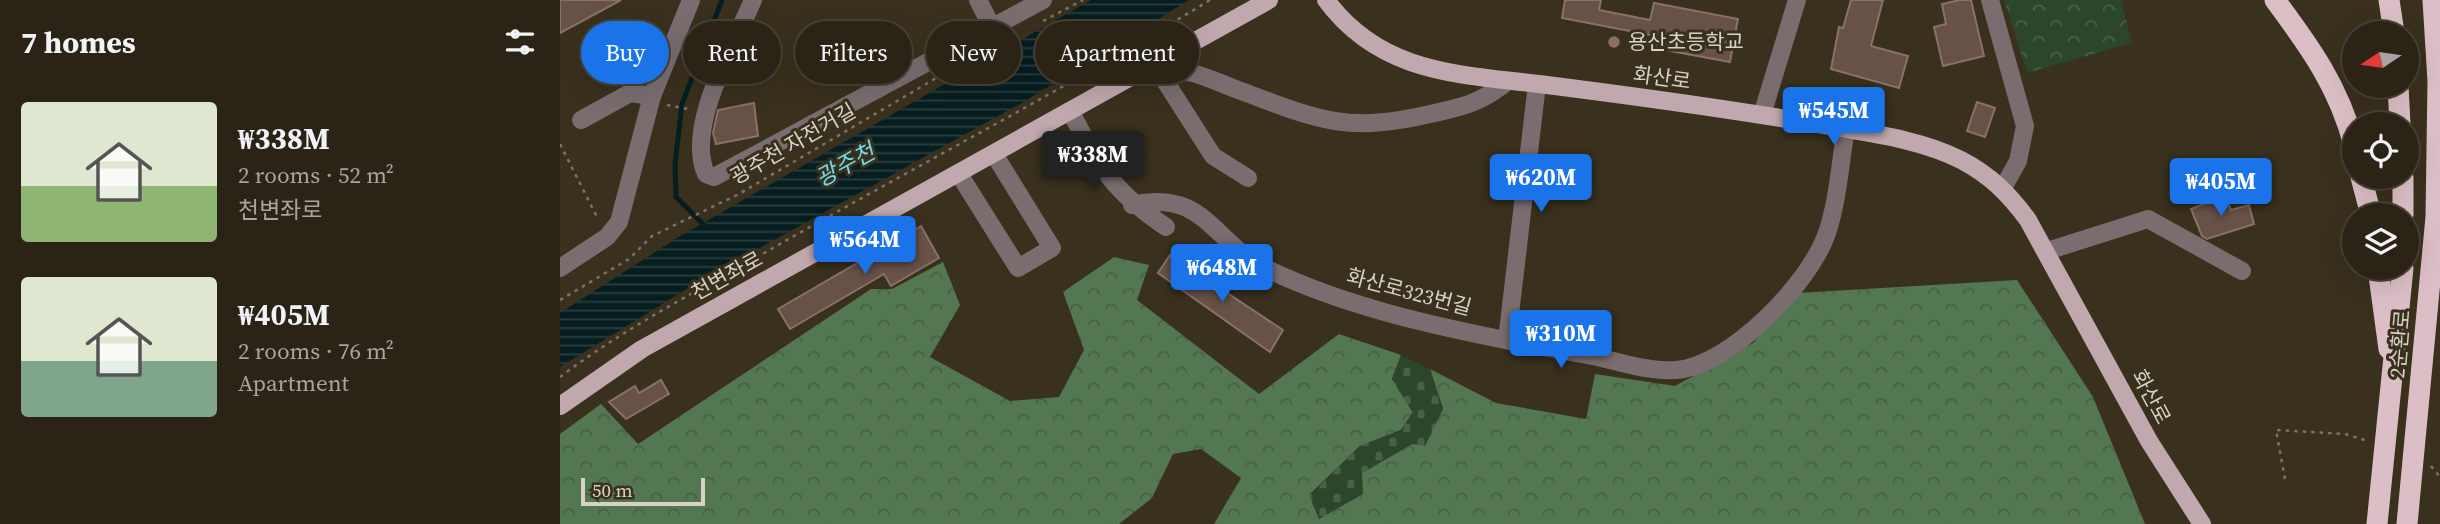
<!DOCTYPE html>
<meta charset="utf-8">
<style>
body{margin:0;font-family:"Source Serif 4","Noto Sans KR",serif;background:#373023;color:#f1f3f6;height:100vh;display:flex;flex-direction:column;font-size:26px;white-space:nowrap}
*{box-sizing:border-box;margin:0}
p{font-size:23px;color:#a6a4a1}
.icon{flex:none;width:38px;height:38px;fill:none;stroke:currentColor;stroke-width:2;stroke-linecap:round;stroke-linejoin:round}
.map{position:relative;flex:1;overflow:hidden}
.sheet{display:flex;flex-direction:column;background:#2b2416;width:560px}
.sheet>*{flex:none}
.banner{position:absolute;left:21px;top:21px;width:665px;height:63px;display:flex;gap:14px}
.needle{width:46px;rotate:257deg}
.tools{position:absolute;left:1782px;top:21px;display:grid;gap:14px}
.tools a{display:grid;place-items:center;width:77px;height:77px;border-radius:50%;background:#2b2416;box-shadow:0 7px 28px #0002,0 0 0 2px #474135;font-size:35px}
.scale{position:absolute;left:21px;bottom:18px;width:124px;box-sizing:border-box;padding-left:7px;border:4px solid #d7d2c6;border-top:0;font-size:19px;line-height:24px;white-space:nowrap;color:#d7d2c6;-webkit-text-stroke:5px #39301d;paint-order:stroke}
.price{position:absolute;translate:-50% -60px;padding:0 16px;border-radius:7px;background:#1a73e8;color:#fff;font-size:23px;line-height:46px;filter:drop-shadow(0 2px 4px #0008)}
.price::after{content:'';position:absolute;left:50%;top:42px;width:21px;height:16px;margin-left:-10px;background:inherit;clip-path:polygon(0 0,100% 0,50% 100%)}
.price.on{background:#222;color:#fff}
ul{padding:0;list-style:none}
li{display:flex;align-items:center;gap:21px;height:175px;padding:0 21px}
li span{display:grid;place-items:center;flex:none;width:196px;height:140px;border-radius:7px;color:#555}
li>.icon{margin-inline-start:auto}
span .icon{width:84px;height:84px;fill:#fffc;stroke-width:1}
li b{font-size:30px}
h2{display:flex;justify-content:space-between;align-items:center;height:84px;padding:0 21px;font-size:30px}
.pill{padding:0 24px;border-radius:32px;background:#2b2416;box-shadow:0 7px 28px #0002,0 0 0 2px #474135;font-size:24px;line-height:63px}
.pill.on{background:#1a73e8;color:#fff}
main{display:flex;flex:1;min-height:0}
.map>svg:first-child{display:block}
.forest{fill:url(#forest-crowns)}
.cemetery{fill:url(#cemetery-stones)}
.park{fill:url(#park-crowns)}
.water{fill:url(#water-rules)}
.lines{fill:none;stroke-linecap:round;stroke-linejoin:round}
.stream{stroke:#071e21;stroke-width:5}
.building{fill:#685248;stroke:#897167;stroke-width:2}
.path{stroke:#7b7363;stroke-width:2.5;stroke-dasharray:3.5 5;stroke-linecap:butt}
.minor{stroke:#796d70;stroke-width:18}
.major{stroke:#c0a8ae;stroke-width:18}
.highway{stroke:#dcbfc6;stroke-width:21}
.education-dot{fill:#8d6e63;stroke:#39301d;stroke-width:2.5}
.labels{text-anchor:middle;stroke-width:6;stroke-linejoin:round;paint-order:stroke}
.poi-label{font-size:21px;fill:#d7d2c6;stroke:#39301d;text-anchor:start}
.street-label{font-size:21px;fill:#d7d2c6;stroke:#39301d}
.water-label{font-size:23px;font-style:italic;fill:#6edbea;stroke:#39301d}
</style>
<main>
<section class="sheet">
<h2>7 homes<svg class="icon" aria-label="filters" viewBox="0 0 24 24"><path d="M4 7h16M4 17h16"/><circle cx="9" cy="7" r="2"/><circle cx="15" cy="17" r="2"/></svg></h2>
<ul>
<li><span style="background:linear-gradient(#dfe7d0 60%,#8fb573 0)"><svg class="icon" aria-label="home" viewBox="0 0 24 24"><path d="M3 11l9-7 9 7M6 9v11h12V9"/></svg></span><div><b>₩338M</b><p>2 rooms · 52 m²</p><p>천변좌로</p></div></li>
<li><span style="background:linear-gradient(#dfe7d0 60%,#7fa58c 0)"><svg class="icon" aria-label="home" viewBox="0 0 24 24"><path d="M3 11l9-7 9 7M6 9v11h12V9"/></svg></span><div><b>₩405M</b><p>2 rooms · 76 m²</p><p>Apartment</p></div></li>
</ul>
</section>
<div class="map">
<svg width="1880" height="524" viewBox="0 0 1880 524">
<defs>
<pattern id="forest-crowns" width="20" height="18" patternUnits="userSpaceOnUse" patternTransform="scale(1.75)"><rect width="20" height="18" fill="#537750"/><path d="M2 6a3 3 0 1 1 6 0M12 15a3 3 0 1 1 6 0" fill="none" stroke="#4a5e47"/></pattern>
<pattern id="cemetery-stones" width="16" height="16" patternUnits="userSpaceOnUse" patternTransform="scale(1.75)"><rect width="16" height="16" fill="#2b462a"/><path d="M2 7V4a2 2 0 0 1 4 0v3zM10 15v-3a2 2 0 0 1 4 0v3z" fill="#496047"/></pattern>
<pattern id="park-crowns" width="20" height="18" patternUnits="userSpaceOnUse" patternTransform="scale(1.75)"><rect width="20" height="18" fill="#2b462a"/><path d="M2 6a3 3 0 1 1 6 0M12 15a3 3 0 1 1 6 0" fill="none" stroke="#496047"/></pattern>
<pattern id="water-rules" width="6" height="5" patternUnits="userSpaceOnUse" patternTransform="scale(1.75)"><rect width="6" height="5" fill="#071e21"/><path d="M0 2.5h6" fill="none" stroke="#2a3e40"/></pattern>
</defs>
<rect width="100%" height="100%" fill="#39301d"/>
<!-- forest -->
<polygon class="forest" points="554,257 589,265 577,300 699,394 779,334 841,355 832,379 853,412 841,430 800,446 749,495 802,473 852,444 883,409 870,369 936,403 1026,419 1035,374 1115,386 1193,343 1237,293 1457,280 1533,397 1585,524 654,524 681,478 641,449 613,454 592,498 559,524 0,524 0,434 41,404 78,444 311,289 332,289 383,262 400,305 370,357 450,401 499,397 524,350 503,292"/>
<!-- cemetery -->
<polygon class="cemetery" points="841,355 870,369 883,409 865,446 852,444 802,473 803,494 759,519 749,496 800,446 841,430 853,413 832,379"/>
<!-- park -->
<polygon class="park" points="1444,0 1561,0 1572,43 1467,73"/>
<!-- water -->
<polygon class="water" points="531,0 629,0 460,104 133,285 0,367 0,313 117,238"/>
<g class="lines">
<!-- stream -->
<polyline class="stream" points="147,228 116,197 115,164 122,104 162,0"/>
</g>
<!-- building -->
<g class="building">
<polygon points="0,0 61,0 0,33"/>
<polygon points="1005,0 1041,0 1039,10 1090,20 1094,3 1178,19 1170,62 1094,48 1096,36 1002,18"/>
<polygon points="1291,0 1323,0 1311,46 1348,56 1339,88 1271,69 1279,27 1283,28"/>
<polygon points="1400,0 1411,0 1424,56 1383,66 1374,27 1386,24 1382,4"/>
<polygon points="1417,102 1435,108 1425,137 1407,131"/>
<polygon points="194,103 198,136 156,144 153,133 158,110"/>
<polygon points="1665,195 1671,210 1689,205 1694,224 1647,239 1642,236 1631,209"/>
<polygon points="361,226 379,258 331,286 324,274 230,329 218,309"/>
<polygon points="610,255 723,330 710,352 598,273"/>
<polygon points="101,380 109,394 66,419 49,402 75,386 79,393"/>
</g>
<g class="lines">
<!-- path -->
<g class="path">
<polyline points="483,21 523,0"/>
<polyline points="107,105 128,109"/>
<polyline points="0,144 38,219"/>
<polyline points="0,300 69,259 92,236 179,194 378,77"/>
<path d="M0,377C66,327 141,289 213,248C358,165 507,88 650,0"/>
<polyline points="1871,466 1880,477"/>
<polyline points="1725,479 1716,430 1785,434 1808,441"/>
</g>
<!-- minor -->
<g class="minor">
<path d="M193,0C174,45 125,126 146,174L154,177L483,0"/>
<polyline points="418,0 433,29"/>
<polyline points="1430,0 1465,126 1458,161 1443,188"/>
<path d="M586,66C600,70 614,69 628,72C647,76 666,86 684,92C760,121 789,133 870,114C903,107 921,103 948,81"/>
<polyline points="598,70 653,156 688,178"/>
<path d="M510,111C541,168 551,190 606,227"/>
<polyline points="1202,115 1237,0"/>
<polyline points="21,120 70,93 92,96 131,0"/>
<polyline points="399,174 458,268 492,248 434,154"/>
<path d="M572,205C646,188 653,244 707,269C786,307 874,326 960,343C986,347 1012,352 1038,357C1063,363 1090,372 1116,370C1170,366 1250,283 1267,233C1278,201 1280,163 1286,129"/>
<polyline points="1487,251 1588,219 1682,271"/>
<polyline points="0,268 47,237 59,222 92,96"/>
<polyline points="947,340 977,84"/>
</g>
<!-- major -->
<g class="major">
<path d="M766,0C820,73 896,74 979,84C1074,96 1169,109 1263,125C1308,133 1360,139 1401,160C1430,175 1449,194 1468,220L1589,441L1642,524"/>
<polyline points="0,406 82,349 709,0"/>
</g>
<!-- highway -->
<g class="highway">
<path d="M1715,0C1750,47 1779,87 1794,145"/>
<polyline points="1829,0 1834,33"/>
<polyline points="1838,86 1840,124"/>
<polyline points="1801,177 1811,215"/>
<polyline points="1843,215 1843,177"/>
<polyline points="1818,268 1829,349"/>
<polyline points="1817,524 1843,268"/>
<polyline points="1847,524 1876,217 1878,81 1873,0"/>
</g>
</g>
<!-- markers -->
<circle class="education-dot" cx="1054" cy="42" r="7"/>
<g class="labels">
<!-- poi labels -->
<g class="poi-label">
<text x="1068" y="49">용산초등학교</text>
</g>
<!-- street labels -->
<g class="street-label">
<text transform="translate(1102 78) rotate(8)" y="7">화산로</text>
<text transform="translate(233 144) rotate(-30)" y="7">광주천 자전거길</text>
<text transform="translate(167 276) rotate(-29)" y="7">천변좌로</text>
<text transform="translate(849 292) rotate(15)" y="7">화산로323번길</text>
<text transform="translate(1840 344) rotate(-85)" y="7">2순환로</text>
<text transform="translate(1591 397) rotate(62)" y="7">화산로</text>
</g>
<!-- water labels -->
<g class="water-label">
<text transform="translate(285 165) rotate(-29)" y="8">광주천</text>
</g>
</g>
</svg>
<div class="tools">
<a><svg class="needle" viewBox="-14 -14 28 28"><path d="M0-13l5 13h-10z" fill="#e53935"/><path d="M0 13l5-13h-10z" fill="#a6a4a1"/></svg></a>
<a><svg class="icon" aria-label="locate" viewBox="0 0 24 24"><circle cx="12" cy="12" r="6"/><path d="M12 2v4M12 18v4M2 12h4M18 12h4"/></svg></a>
<a><svg class="icon" aria-label="layers" viewBox="0 0 24 24"><path d="M12 4l9 5-9 5-9-5zM3 14l9 5 9-5"/></svg></a>
</div>
<div class="scale">50 m</div>
<b class="price" style="left:1274px;top:147px">₩545M</b>
<b class="price on" style="left:533px;top:191px">₩338M</b>
<b class="price" style="left:981px;top:214px">₩620M</b>
<b class="price" style="left:1661px;top:218px">₩405M</b>
<b class="price" style="left:305px;top:276px">₩564M</b>
<b class="price" style="left:662px;top:304px">₩648M</b>
<b class="price" style="left:1001px;top:370px">₩310M</b>
<div class="banner">
<a class="pill on">Buy</a>
<a class="pill">Rent</a>
<a class="pill">Filters</a>
<a class="pill">New</a>
<a class="pill">Apartment</a>
</div>
</div>
</main>
